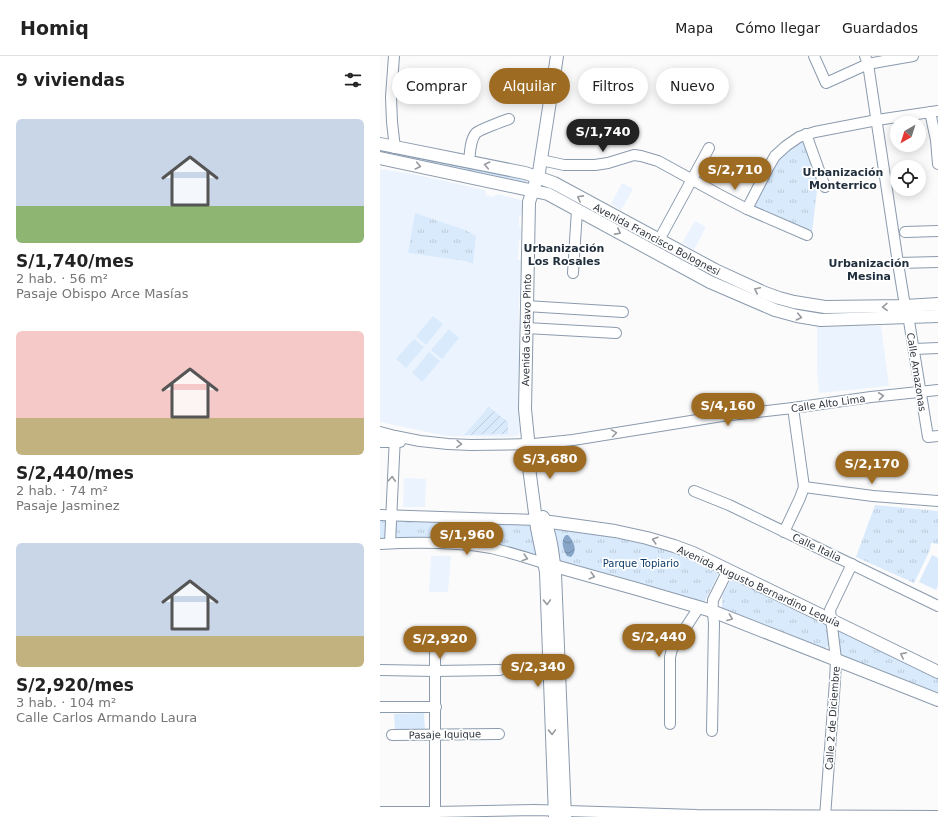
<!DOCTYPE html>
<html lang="es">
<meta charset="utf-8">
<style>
body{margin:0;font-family:"DejaVu Sans",sans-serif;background:#f2f2f2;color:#222;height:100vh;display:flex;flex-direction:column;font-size:15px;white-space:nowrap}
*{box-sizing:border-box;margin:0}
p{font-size:13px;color:#767676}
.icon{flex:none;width:22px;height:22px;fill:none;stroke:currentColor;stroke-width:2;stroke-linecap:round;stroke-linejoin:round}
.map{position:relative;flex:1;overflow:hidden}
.drawer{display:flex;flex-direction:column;background:#fff;width:380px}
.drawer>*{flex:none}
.guide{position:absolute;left:12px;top:12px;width:380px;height:36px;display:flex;gap:8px}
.needle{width:26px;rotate:219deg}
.controls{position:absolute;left:510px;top:60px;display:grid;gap:8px}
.controls a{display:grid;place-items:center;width:36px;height:36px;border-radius:50%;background:#fff;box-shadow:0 2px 10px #0003;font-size:20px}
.price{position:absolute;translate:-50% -34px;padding:0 9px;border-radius:14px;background:#9e6b22;color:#fff;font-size:13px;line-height:26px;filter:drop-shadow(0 1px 2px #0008)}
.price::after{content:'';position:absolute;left:50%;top:24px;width:12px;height:9px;margin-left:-6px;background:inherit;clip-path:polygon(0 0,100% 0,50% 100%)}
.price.selected{background:#222;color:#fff}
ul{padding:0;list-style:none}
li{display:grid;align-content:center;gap:8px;height:212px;padding:0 16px}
li span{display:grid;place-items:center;height:124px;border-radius:6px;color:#555}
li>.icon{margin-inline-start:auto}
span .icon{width:72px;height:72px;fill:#fffc;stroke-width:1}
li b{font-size:17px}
h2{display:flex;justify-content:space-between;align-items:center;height:48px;padding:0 16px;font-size:17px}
.chip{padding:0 14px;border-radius:18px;background:#fff;box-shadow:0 2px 10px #0003;font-size:14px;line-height:36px}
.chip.selected{background:#9e6b22;color:#fff}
header{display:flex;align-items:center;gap:24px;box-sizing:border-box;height:56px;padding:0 20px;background:#fff;border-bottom:1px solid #e0e0e0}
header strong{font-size:19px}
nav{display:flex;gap:22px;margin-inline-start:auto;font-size:14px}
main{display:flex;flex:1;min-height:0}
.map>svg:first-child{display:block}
.built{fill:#ebf4fe}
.grass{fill:url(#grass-tufts)}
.garden{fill:url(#garden-furrows)}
.pitch{fill:#d9eafc}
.water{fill:url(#water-waves)}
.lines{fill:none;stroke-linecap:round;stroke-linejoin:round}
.minor-casing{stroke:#8b9bad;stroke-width:12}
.major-casing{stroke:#8b9bad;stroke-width:14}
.minor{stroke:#fff;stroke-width:10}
.major{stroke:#fff;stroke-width:12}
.oneway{stroke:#979a9e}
.labels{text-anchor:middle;stroke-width:3.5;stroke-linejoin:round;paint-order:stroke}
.street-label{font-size:10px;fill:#2f353d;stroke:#fff}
.park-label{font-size:10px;fill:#0e3c68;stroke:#fff}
.neighbourhood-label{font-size:11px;font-weight:bold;fill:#212f3d;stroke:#fff}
</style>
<header>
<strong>Homiq</strong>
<nav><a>Mapa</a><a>Cómo llegar</a><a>Guardados</a></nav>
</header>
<main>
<section class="drawer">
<h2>9 viviendas<svg class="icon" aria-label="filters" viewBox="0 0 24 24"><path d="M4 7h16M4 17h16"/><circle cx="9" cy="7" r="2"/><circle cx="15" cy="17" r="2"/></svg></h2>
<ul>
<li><span style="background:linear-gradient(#c9d6e8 70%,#8fb573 0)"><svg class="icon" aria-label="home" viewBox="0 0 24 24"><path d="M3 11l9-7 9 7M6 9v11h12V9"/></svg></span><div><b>S/1,740/mes</b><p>2 hab. · 56 m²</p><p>Pasaje Obispo Arce Masías</p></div></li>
<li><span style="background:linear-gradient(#f6c9c9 70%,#c2b280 0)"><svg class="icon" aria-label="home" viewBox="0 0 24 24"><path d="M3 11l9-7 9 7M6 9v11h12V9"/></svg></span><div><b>S/2,440/mes</b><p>2 hab. · 74 m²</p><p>Pasaje Jasminez</p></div></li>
<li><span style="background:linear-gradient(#c9d6e8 75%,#c2b280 0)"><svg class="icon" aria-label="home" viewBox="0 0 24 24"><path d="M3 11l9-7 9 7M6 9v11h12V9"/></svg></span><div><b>S/2,920/mes</b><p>3 hab. · 104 m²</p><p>Calle Carlos Armando Laura</p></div></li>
</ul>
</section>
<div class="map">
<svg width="558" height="761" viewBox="0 0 558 761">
<defs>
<pattern id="grass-tufts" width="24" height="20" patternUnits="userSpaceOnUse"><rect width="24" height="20" fill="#d9eafc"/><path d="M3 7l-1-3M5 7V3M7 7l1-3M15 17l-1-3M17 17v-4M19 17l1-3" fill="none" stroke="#bbc9d9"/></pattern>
<pattern id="garden-furrows" width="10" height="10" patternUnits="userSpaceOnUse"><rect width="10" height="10" fill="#d9eafc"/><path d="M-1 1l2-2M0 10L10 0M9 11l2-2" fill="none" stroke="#bbc9d9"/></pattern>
<pattern id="water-waves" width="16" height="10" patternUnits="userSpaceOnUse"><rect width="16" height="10" fill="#87a5c7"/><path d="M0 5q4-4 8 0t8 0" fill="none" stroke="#6f87a3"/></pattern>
</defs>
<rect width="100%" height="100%" fill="#fbfbfb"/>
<!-- built -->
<g class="built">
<polygon points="0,113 33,118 105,134 106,137 106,139 113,141 118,138 141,144 142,146 142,158 139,161 139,169 141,172 141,183 139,183 138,204 141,204 139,254 139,354 140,375 138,380 124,381 66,380 0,366"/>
<polygon points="242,127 253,133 241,154 231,148"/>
<polygon points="315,165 326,171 314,194 302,187"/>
<polygon points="474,269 501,270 509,330 439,337 437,314 437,271"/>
<polygon points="24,422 46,423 45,451 23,451"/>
<polygon points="51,500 71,500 68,536 49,536"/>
</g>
<!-- grass -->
<g class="grass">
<polygon points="424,84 434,107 438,127 432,176 373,153 374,145 397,102"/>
<polygon points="0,93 143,121 146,124 146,127 0,99"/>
<polygon points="35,157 85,174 96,180 93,208 86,205 28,197"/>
<polygon points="495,449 558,455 558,488 551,487 550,494 534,527 476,501"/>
<polygon points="0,463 6,464 6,484 0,483"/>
<path d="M14,464H40L43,466L147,469L148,468L151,469L158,500L150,499V497C130,492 110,486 89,483C65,480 41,481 17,482V483H15Z"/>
<path d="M173,473C212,478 250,483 287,495C304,500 320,508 335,515L337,514L339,517L325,545L323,547H319L320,545L240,521L187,507L186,508L179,506Z"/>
<polygon points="351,523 356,523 355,525 439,566 442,565 447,568 449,589 446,592 444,592 345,553 344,555 342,553 342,540"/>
<polygon points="458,572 558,622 558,638 464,600 463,602 460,600 457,574"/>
</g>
<!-- garden -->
<polygon class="garden" points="109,351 128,366 128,378 84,379"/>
<!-- pitch -->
<g class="pitch">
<polygon points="53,260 63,268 46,289 36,280"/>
<polygon points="69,273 79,282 62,303 51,294"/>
<polygon points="34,283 44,291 26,312 16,303"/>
<polygon points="49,296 60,305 42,326 32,317"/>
<polygon points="552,499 558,502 558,529 556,534 539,526"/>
<polygon points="44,657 45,675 15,676 14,658"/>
</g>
<!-- water -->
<path class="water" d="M186,479H188C194,485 198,495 191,501L187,500C183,494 180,484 186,479Z"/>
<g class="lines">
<defs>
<g id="minor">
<polyline points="14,0 11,41 12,66 15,92"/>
<polyline points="434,0 446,27 488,8 504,5 533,0"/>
<polyline points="485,0 488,8 518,207 525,250 529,265 548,381 558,380"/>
<polyline points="550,56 556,84 558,108"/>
<polyline points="426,78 445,131"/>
<polyline points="161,104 184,109 215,109 228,107 254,99 261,100 278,105 340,139 367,153 427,179"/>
<path d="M89,106C90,97 90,84 96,77C99,74 123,65 129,63"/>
<polyline points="367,153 388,112 395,100 406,90 419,81 435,76 497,64 558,55"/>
<polyline points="525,176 558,175"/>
<polyline points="279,184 329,92"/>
<polyline points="518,207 558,206"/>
<polyline points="193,217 197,154"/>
<polyline points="146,250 243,256"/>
<polyline points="146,272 236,277"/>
<polyline points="534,293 558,292"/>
<polyline points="0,376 15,380 40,385 68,388 91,389 154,388 193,384 342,360 413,352 491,341 558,334"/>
<polyline points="0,386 20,386"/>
<polyline points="424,431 493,440 558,445"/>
<polyline points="314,435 349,449 558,550"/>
<polyline points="0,459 156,464"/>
<polyline points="404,476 420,442 424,431 413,352"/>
<polyline points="10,487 15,380"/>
<path d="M0,488C37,486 75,486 111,492C129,496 147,502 164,507"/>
<polyline points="0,614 55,615 120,614"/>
<polyline points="0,651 56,651"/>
<polyline points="290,668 290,601 292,593 319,551"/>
<path d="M332,675L334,567C333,559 332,552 333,544L348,514"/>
<polyline points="12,679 119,678"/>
<polyline points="0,756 55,756 155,754 317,759 558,760"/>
<polyline points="55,761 55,592"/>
<polyline points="445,761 455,625 456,603 450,554 472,508"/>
</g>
<g id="major">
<polyline points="0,88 145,117 174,127 335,214 385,237 399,242 414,246 445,251 525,250 558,248"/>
<polyline points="0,102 168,138 330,226 395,254 417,260 441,264 558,260"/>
<path d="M163,461C171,479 173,499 175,518L185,761"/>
<polyline points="156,464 235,475 267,482 294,490 313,497 558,616"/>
<polyline points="164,507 257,533 332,555 449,601 558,644"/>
<polyline points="175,761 166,516 157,472 146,389 148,383 145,353 149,146 159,116 177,0"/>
</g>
</defs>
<!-- minor casing -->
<use href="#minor" class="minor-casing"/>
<!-- major casing -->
<use href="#major" class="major-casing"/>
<!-- minor -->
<use href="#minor" class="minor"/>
<!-- major -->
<use href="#major" class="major"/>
</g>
<!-- one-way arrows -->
<defs><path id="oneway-chevron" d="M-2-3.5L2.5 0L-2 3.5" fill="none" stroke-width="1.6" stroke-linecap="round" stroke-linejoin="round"/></defs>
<g class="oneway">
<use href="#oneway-chevron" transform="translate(107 109) rotate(-168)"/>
<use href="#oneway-chevron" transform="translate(38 110) rotate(12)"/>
<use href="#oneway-chevron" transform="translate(200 142) rotate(-152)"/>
<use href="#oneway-chevron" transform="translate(238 176) rotate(28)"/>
<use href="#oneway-chevron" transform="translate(377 234) rotate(-155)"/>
<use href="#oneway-chevron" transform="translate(505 251) rotate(179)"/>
<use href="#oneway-chevron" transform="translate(419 261) rotate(12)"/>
<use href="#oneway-chevron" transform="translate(501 340) rotate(-6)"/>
<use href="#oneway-chevron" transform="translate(234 377) rotate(-9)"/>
<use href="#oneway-chevron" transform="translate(79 388) rotate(3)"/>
<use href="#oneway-chevron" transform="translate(12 423) rotate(-87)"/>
<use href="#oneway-chevron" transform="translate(275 484) rotate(-163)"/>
<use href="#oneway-chevron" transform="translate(145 502) rotate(17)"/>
<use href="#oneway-chevron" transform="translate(212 520) rotate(15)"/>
<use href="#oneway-chevron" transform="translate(167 546) rotate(88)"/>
<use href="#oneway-chevron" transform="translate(350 562) rotate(21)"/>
<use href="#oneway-chevron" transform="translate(523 599) rotate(-154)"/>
<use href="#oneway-chevron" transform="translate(172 676) rotate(88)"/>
</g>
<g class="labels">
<!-- street labels -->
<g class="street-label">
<text transform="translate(277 183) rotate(28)" y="4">Avenida Francisco Bolognesi</text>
<text transform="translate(146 274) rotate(-89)" y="4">Avenida Gustavo Pinto</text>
<text transform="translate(537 316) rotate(81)" y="4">Calle Amazonas</text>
<text transform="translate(448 347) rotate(-8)" y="4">Calle Alto Lima</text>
<text transform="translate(437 491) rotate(25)" y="4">Calle Italia</text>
<text transform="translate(379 530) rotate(25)" y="4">Avenida Augusto Bernardino Leguía</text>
<text transform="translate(452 662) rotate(-86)" y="4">Calle 2 de Diciembre</text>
<text transform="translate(65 678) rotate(-1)" y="4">Pasaje Iquique</text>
</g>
<!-- park labels -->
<g class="park-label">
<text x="261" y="511">Parque Topiario</text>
</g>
<!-- neighbourhood labels -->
<g class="neighbourhood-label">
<text x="463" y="120">Urbanización<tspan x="463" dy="13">Monterrico</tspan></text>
<text x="184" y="196">Urbanización<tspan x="184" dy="13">Los Rosales</tspan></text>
<text x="489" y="211">Urbanización<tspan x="489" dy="13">Mesina</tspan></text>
</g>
</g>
</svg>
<div class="controls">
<a><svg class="needle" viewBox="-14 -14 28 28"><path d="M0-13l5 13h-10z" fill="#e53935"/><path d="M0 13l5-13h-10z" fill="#767676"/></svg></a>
<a><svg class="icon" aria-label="locate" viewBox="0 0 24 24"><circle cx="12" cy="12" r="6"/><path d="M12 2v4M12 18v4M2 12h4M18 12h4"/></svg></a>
</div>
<b class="price selected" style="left:223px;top:97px">S/1,740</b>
<b class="price" style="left:355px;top:135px">S/2,710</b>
<b class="price" style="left:348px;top:371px">S/4,160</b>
<b class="price" style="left:170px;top:424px">S/3,680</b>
<b class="price" style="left:492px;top:429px">S/2,170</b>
<b class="price" style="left:87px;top:500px">S/1,960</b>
<b class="price" style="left:279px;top:602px">S/2,440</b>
<b class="price" style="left:60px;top:604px">S/2,920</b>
<b class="price" style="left:158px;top:632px">S/2,340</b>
<div class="guide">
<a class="chip">Comprar</a>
<a class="chip selected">Alquilar</a>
<a class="chip">Filtros</a>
<a class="chip">Nuevo</a>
</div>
</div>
</main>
